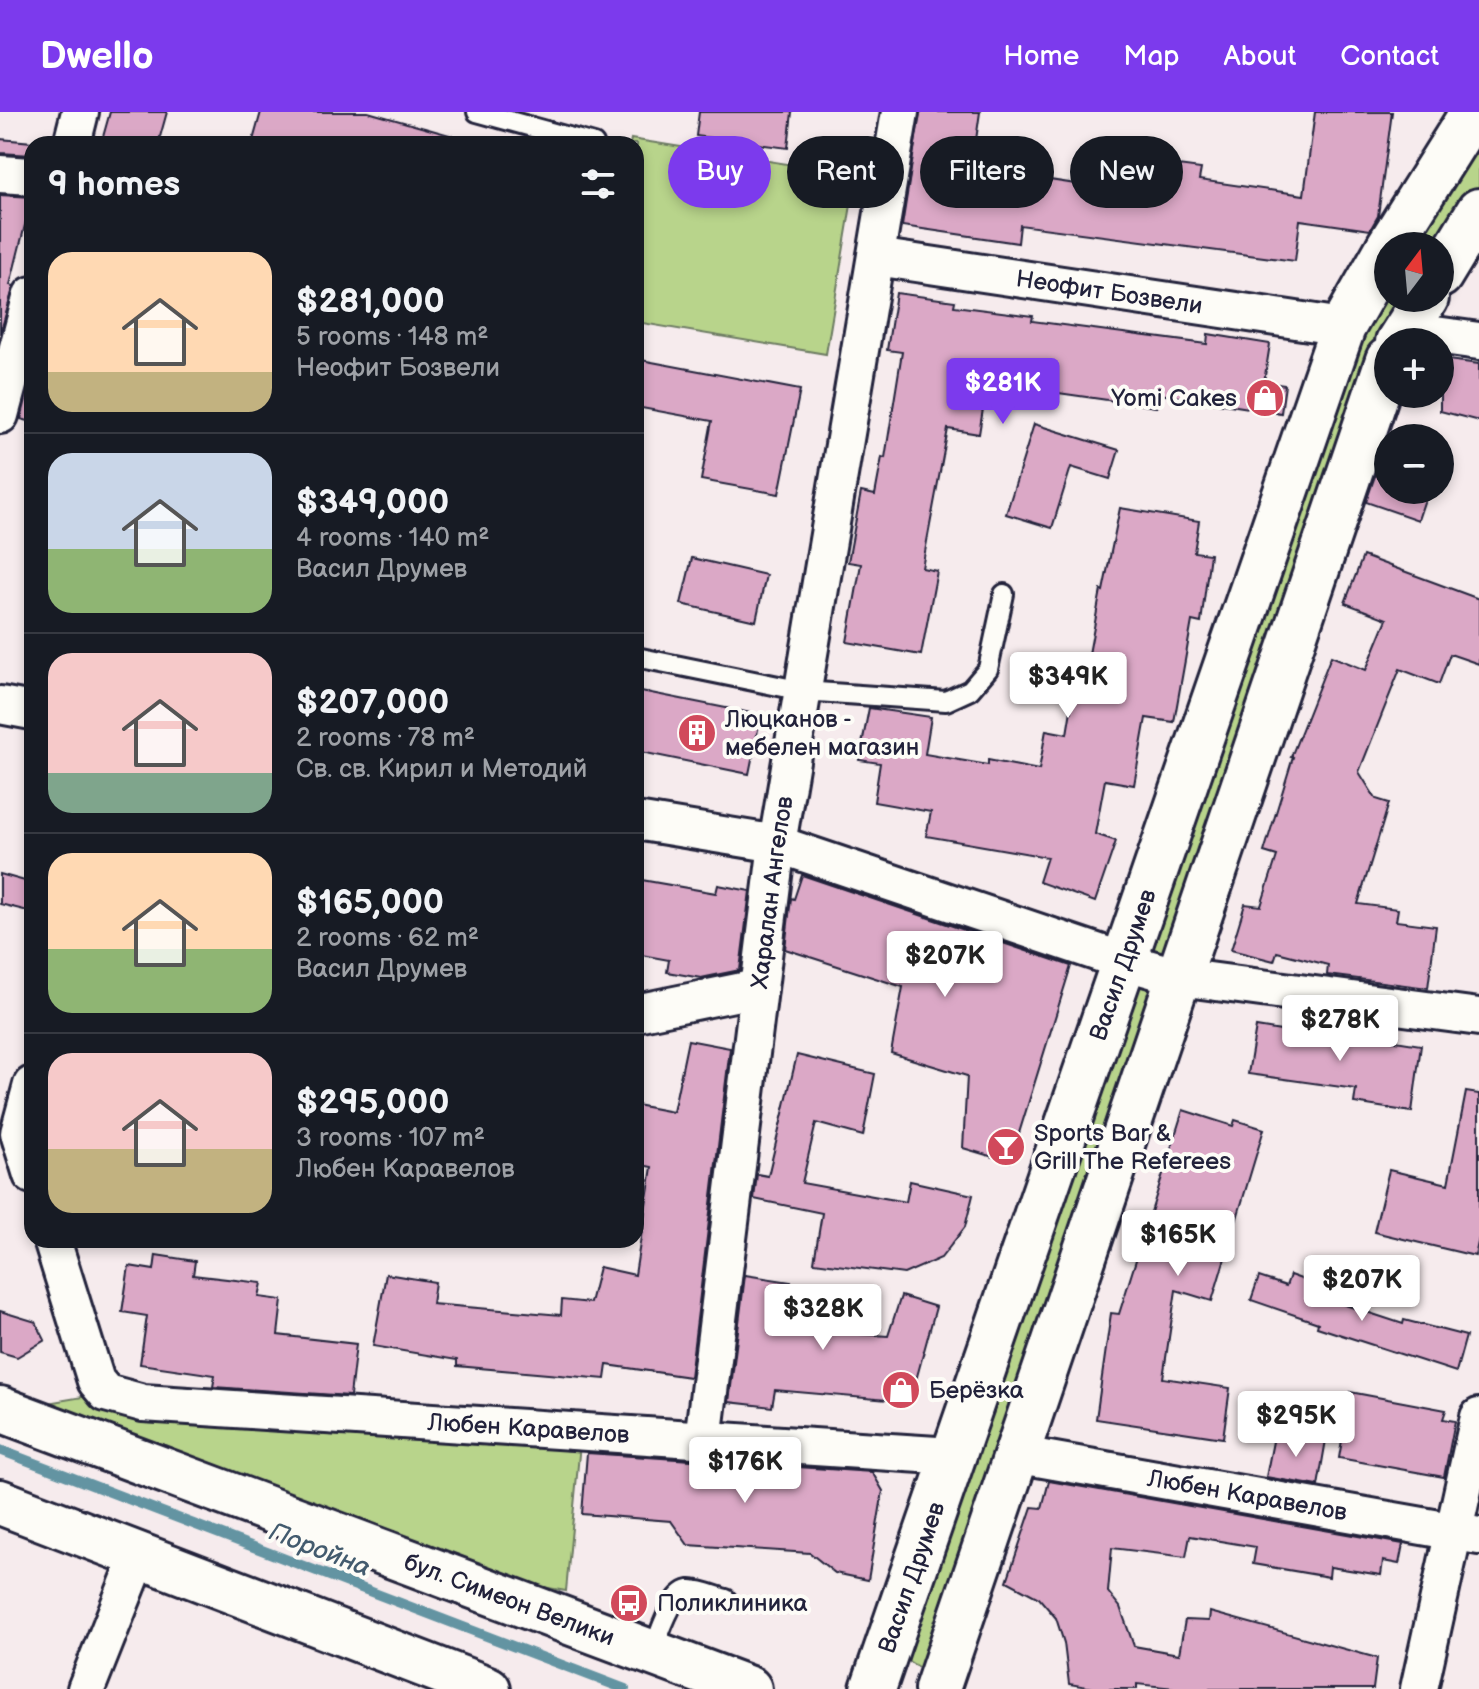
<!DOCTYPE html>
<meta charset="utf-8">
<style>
body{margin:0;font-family:"Balsamiq Sans",sans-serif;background:#242831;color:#f1f3f6;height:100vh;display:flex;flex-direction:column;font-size:30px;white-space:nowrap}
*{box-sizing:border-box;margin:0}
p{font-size:26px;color:#9ea1a6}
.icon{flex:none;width:44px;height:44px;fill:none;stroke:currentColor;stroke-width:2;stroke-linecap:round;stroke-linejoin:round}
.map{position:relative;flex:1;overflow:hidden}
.drawer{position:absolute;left:24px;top:24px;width:620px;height:1112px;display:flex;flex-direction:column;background:#171b24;border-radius:24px;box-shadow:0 4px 12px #0003}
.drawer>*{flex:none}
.guide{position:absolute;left:668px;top:24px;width:690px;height:72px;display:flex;gap:16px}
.needle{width:52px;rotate:16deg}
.tools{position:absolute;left:1374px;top:120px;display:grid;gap:16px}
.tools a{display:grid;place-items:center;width:80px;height:80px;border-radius:50%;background:#171b24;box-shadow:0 4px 12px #0003;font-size:40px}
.price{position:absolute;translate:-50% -68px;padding:0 18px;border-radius:8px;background:#fff;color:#222;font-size:26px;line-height:52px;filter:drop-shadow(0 2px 4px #0008)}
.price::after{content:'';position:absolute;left:50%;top:48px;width:24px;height:18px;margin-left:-12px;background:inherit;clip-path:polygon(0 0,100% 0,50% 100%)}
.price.selected{background:#7c3aed;color:#fff}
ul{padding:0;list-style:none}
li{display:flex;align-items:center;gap:24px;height:200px;padding:0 24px}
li+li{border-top:2px solid #363941}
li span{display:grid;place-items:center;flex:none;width:224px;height:160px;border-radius:24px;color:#555}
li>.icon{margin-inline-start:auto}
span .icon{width:96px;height:96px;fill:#fffc;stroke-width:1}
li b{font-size:34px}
h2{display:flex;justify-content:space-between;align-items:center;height:96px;padding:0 24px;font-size:34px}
.chip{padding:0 28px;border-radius:36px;background:#171b24;box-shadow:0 4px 12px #0003;font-size:28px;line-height:72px}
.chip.selected{background:#7c3aed;color:#fff}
header{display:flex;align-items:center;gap:48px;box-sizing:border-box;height:112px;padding:0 40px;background:#7c3aed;color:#fff}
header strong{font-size:38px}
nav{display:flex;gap:44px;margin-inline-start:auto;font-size:28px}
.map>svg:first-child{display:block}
.green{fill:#b8d48b;stroke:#6d7b63;stroke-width:2}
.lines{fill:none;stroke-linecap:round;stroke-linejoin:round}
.stream{stroke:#6394a2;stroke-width:10}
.building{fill:#dba8c6;stroke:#22223b;stroke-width:2}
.lane-casing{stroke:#22223b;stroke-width:24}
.street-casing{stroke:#22223b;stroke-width:42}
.secondary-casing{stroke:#22223b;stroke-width:50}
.lane{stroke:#fdfcf7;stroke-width:18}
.street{stroke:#fdfcf7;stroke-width:36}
.secondary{stroke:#fdfcf7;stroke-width:44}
.labels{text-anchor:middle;stroke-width:8;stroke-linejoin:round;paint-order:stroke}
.street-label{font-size:24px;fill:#22223b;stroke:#fdfcf7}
.poi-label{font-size:24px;fill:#22223b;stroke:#fdfcf7;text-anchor:start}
.water-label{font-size:26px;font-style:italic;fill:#435b6e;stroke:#fdfcf7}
</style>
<header>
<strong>Dwello</strong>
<nav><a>Home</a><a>Map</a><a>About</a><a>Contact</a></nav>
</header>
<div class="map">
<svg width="1479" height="1577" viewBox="0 0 1479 1577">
<rect width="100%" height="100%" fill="#f6ebed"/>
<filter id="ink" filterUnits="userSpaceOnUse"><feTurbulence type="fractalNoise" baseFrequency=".0125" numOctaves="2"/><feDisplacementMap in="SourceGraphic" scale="16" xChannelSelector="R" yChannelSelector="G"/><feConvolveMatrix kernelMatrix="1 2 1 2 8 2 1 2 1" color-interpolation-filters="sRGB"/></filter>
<g filter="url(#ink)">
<!-- green -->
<g class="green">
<polygon points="1479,0 1479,99 1440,134 1389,134"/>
<polygon points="631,27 856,63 826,242 636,210 636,32 630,32"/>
<polygon points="1388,136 1388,186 1426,186 929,1559 918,1555 886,1535"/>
<polygon points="106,1281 581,1321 566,1479 502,1468 35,1293"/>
</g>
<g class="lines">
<!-- stream -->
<polyline class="stream" points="0,1338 625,1577"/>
</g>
<!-- building -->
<g class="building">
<polygon points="110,0 167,0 158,32 101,32"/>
<polygon points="261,0 368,0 453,24 452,32 252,32"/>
<polygon points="699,0 792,0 788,36 696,24"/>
<polygon points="920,0 980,0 972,56 1076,72 1080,41 1201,57 1199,68 1304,83 1315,0 1392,0 1378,104 1370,118 1300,108 1295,149 1020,113 1018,131 902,114"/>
<polygon points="0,27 32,30 32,43 0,41"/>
<polygon points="0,83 32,85 10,173 14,174 0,222"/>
<polygon points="896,181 955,189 954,194 1033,204 1032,209 1207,232 1208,222 1270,232 1264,270 1285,273 1281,301 1159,282 1157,295 1044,279 1048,266 989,258 987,271 968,268 963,290 983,297 979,322 948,317 922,456 937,459 921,543 847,530 861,452 848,450 861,380 875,383 882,345 885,346 902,240 887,238"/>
<polygon points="636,247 800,278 779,382 701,368 712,309 636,295"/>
<polygon points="1440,247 1479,252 1479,309 1440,299"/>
<polygon points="32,264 32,310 21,307"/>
<polygon points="1034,312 1119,338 1110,367 1071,355 1052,416 1006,402"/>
<polygon points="1388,326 1388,378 1428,378 1418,408 1366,390"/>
<polygon points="1120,396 1199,409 1194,440 1210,442 1201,511 1192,509 1174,610 1146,606 1134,673 1105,668 1095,722 1116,729 1095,790 1039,770 1047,745 926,724 931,700 874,690 880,651 859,648 869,596 931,605 925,642 988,653 988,648 1039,658 1046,618 1067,622 1078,556 1086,558 1101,478 1103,479"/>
<polygon points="1363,444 1479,487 1479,552 1450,542 1439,572 1400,557 1359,660 1376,687 1389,691 1358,792 1398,797 1396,809 1436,814 1428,876 1327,863 1328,853 1277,840 1274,849 1231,838 1245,792 1261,794 1277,744 1264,740 1293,645 1291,645 1331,544 1366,558 1387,507 1345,491"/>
<polygon points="692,446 766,463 756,509 681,492"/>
<polygon points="636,578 761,603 749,662 636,639"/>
<polygon points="0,762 32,771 32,800 0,792"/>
<polygon points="802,763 1071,854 1010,1050 963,1036 967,964 891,941 903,875 785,837 791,786 794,787"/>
<polygon points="636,767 716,781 718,773 750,779 740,858 701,866 667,860 669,848 636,842"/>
<polygon points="1288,912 1421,933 1412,1000 1354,991 1356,977 1248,962 1256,915 1287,920"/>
<polygon points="688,928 730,936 690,1265 607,1253 605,1267 457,1254 457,1248 373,1234 386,1162 435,1170 432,1192 561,1203 562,1188 590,1191 599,1155 635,1163 652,1055 636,1052 636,993 673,1000"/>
<polygon points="797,943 875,962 863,1024 816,1011 802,1071 906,1090 910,1069 973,1083 965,1115 941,1146 904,1162 814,1150 822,1101 754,1087 757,1062 768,1064"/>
<polygon points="1466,980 1479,982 1479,1126 1475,1144 1374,1120 1389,1058 1448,1072"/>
<polygon points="1183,998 1233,1014 1235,1008 1264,1017 1212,1189 1176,1178 1163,1266 1230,1276 1223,1326 1096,1307 1111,1201 1119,1202"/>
<polygon points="156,1143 195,1149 193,1163 262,1171 259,1185 282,1188 278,1223 356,1232 350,1284 213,1275 215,1263 140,1252 147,1204 122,1200 129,1154 154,1158"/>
<polygon points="745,1163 791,1170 784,1217 888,1224 901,1184 936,1195 910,1290 775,1278 772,1295 729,1290"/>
<polygon points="1290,1163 1318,1173 1315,1183 1403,1212 1404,1208 1466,1224 1456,1260 1317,1215 1318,1211 1251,1188 1259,1165 1286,1174"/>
<polygon points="0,1199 36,1210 45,1228 17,1245 0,1240"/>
<polygon points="1350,1280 1446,1298 1443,1307 1455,1309 1444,1365 1339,1346"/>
<polygon points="1275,1319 1326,1328 1318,1374 1266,1365"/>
<polygon points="587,1341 872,1360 883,1379 868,1468 835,1461 810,1441 688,1433 671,1409 582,1402"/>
<polygon points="1049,1369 1403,1432 1399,1452 1383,1449 1381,1463 1330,1455 1329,1465 1253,1452 1256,1435 1190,1424 1186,1445 1112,1436 1108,1480 1120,1495 1134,1534 1179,1542 1185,1508 1209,1509 1210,1500 1377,1546 1373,1577 1184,1577 1137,1572 1137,1577 1099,1577 1069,1572 1064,1531 1056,1506 1039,1486 1007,1469 1032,1395 1042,1396"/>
</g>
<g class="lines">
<defs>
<g id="lane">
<polyline points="477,0 594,32"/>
<polyline points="636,545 803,579 946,589 970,578 988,557 1004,482"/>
<path d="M652,1542C658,1526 671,1481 689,1478C700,1477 715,1484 726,1487"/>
</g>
<g id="street">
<polyline points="72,32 80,0"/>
<polyline points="0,62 32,64"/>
<path id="s1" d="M876,145L1343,215"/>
<polyline points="1406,219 1479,229"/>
<polyline points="0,303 32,183"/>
<polyline points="0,593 32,599"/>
<polyline points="636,709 777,732 1123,849 1179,865 1479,905"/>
<polyline points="636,901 758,876"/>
<polyline points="32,973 19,1021 32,1063"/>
<path id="s2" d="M52,1128L96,1269L106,1281L143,1291L952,1344"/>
<path id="s3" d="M703,1328L777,732L900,0"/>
<path id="s4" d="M1015,1342L1479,1424"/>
<polyline points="86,1577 139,1444"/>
<polyline points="1419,1577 1479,1305"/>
</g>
<g id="secondary">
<polyline points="1389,134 1473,0"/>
<polyline points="1440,163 1479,99"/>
<polyline points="1398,230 1426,186"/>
<path id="s5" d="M0,1297L749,1577"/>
<polyline points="0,1390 488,1577"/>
<path id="s6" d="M873,1577L1337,232L1343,215L1388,136"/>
<polyline points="937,1577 1388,248"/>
</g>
</defs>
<!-- lane casing -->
<use href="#lane" class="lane-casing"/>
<!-- street casing -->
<use href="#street" class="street-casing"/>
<!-- secondary casing -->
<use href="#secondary" class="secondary-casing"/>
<!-- lane -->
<use href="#lane" class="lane"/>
<!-- street -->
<use href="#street" class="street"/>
<!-- secondary -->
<use href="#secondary" class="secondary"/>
</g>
</g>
<!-- icons -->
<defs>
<symbol id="shop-disc" viewBox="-11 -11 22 22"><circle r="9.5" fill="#d1495b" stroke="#fdfcf7"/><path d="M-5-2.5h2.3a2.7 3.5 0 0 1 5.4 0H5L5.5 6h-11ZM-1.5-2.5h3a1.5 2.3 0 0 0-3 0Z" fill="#fff"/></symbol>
<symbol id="building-disc" viewBox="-11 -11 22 22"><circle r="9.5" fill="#d1495b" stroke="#fdfcf7"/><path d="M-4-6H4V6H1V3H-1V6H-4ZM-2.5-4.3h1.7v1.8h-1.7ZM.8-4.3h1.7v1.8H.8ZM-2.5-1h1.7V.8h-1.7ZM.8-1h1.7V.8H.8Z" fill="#fff"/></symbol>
<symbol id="bar-disc" viewBox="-11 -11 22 22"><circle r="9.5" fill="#d1495b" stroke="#fdfcf7"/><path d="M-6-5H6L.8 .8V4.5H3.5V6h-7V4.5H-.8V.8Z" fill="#fff"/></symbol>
<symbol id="bus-disc" viewBox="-11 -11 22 22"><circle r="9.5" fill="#d1495b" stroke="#fdfcf7"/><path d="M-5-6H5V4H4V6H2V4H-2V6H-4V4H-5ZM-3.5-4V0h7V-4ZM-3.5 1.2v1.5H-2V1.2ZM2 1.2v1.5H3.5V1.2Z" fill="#fff"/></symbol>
</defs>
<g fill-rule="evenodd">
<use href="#shop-disc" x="1243" y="264" width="44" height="44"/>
<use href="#building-disc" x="675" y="599" width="44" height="44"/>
<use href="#bar-disc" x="984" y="1013" width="44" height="44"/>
<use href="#shop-disc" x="879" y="1256" width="44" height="44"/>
<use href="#bus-disc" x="607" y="1469" width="44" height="44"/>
</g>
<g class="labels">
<!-- street labels -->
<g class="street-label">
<text dy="8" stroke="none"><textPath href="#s1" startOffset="236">Неофит Бозвели</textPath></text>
<text dy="8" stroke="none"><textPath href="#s3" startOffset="552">Харалан Ангелов</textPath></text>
<text dy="8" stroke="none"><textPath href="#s6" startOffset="766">Васил Друмев</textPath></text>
<text dy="8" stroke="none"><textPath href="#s2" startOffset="588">Любен Каравелов</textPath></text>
<text dy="8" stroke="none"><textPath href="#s4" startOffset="236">Любен Каравелов</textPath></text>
<text dy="8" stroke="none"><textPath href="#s6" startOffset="118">Васил Друмев</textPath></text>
<text dy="8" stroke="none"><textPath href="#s5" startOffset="544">бул. Симеон Велики</textPath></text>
</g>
<!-- poi labels -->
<g class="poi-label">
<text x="1237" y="294" text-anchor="end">Yomi Cakes</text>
<text x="725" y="615">Люцканов -<tspan x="725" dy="28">мебелен магазин</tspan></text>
<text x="1034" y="1029">Sports Bar &amp;<tspan x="1034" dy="28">Grill The Referees</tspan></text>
<text x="929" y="1286">Берёзка</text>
<text x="657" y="1499">Поликлиника</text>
</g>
<!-- water labels -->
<g class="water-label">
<text transform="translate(320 1437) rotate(21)" y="9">Поройна</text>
</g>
</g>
</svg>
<div class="tools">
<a><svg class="needle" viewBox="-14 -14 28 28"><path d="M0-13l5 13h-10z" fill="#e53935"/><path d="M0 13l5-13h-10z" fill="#9ea1a6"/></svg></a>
<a>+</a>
<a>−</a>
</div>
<b class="price selected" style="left:1003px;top:314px">$281K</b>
<b class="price" style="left:1068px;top:608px">$349K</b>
<b class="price" style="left:945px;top:887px">$207K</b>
<b class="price" style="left:1340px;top:951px">$278K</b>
<b class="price" style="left:1178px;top:1166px">$165K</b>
<b class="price" style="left:1362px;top:1211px">$207K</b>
<b class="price" style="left:823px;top:1240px">$328K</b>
<b class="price" style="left:1296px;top:1347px">$295K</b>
<b class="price" style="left:745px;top:1393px">$176K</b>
<div class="guide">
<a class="chip selected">Buy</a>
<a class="chip">Rent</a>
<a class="chip">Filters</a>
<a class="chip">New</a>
</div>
<section class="drawer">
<h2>9 homes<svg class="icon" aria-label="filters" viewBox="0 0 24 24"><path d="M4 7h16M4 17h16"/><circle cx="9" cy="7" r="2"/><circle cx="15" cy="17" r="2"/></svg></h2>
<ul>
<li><span style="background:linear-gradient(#ffd9b3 75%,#c2b280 0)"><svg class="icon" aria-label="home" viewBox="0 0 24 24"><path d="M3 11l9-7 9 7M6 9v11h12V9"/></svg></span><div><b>$281,000</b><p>5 rooms · 148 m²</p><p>Неофит Бозвели</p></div></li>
<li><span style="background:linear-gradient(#c9d6e8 60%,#8fb573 0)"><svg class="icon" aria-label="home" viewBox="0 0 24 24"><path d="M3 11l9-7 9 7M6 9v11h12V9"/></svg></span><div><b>$349,000</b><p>4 rooms · 140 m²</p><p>Васил Друмев</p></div></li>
<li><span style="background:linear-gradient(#f6c9c9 75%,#7fa58c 0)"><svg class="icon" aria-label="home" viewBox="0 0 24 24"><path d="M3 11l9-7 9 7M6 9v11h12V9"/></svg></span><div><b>$207,000</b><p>2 rooms · 78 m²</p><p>Св. св. Кирил и Методий</p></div></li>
<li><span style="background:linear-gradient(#ffd9b3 60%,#8fb573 0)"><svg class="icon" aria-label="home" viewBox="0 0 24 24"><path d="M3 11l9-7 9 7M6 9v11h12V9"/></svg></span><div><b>$165,000</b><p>2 rooms · 62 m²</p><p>Васил Друмев</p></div></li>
<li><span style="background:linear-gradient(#f6c9c9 60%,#c2b280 0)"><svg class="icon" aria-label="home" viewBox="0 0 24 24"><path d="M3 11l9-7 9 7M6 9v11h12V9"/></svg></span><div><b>$295,000</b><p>3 rooms · 107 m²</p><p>Любен Каравелов</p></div></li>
</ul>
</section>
</div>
